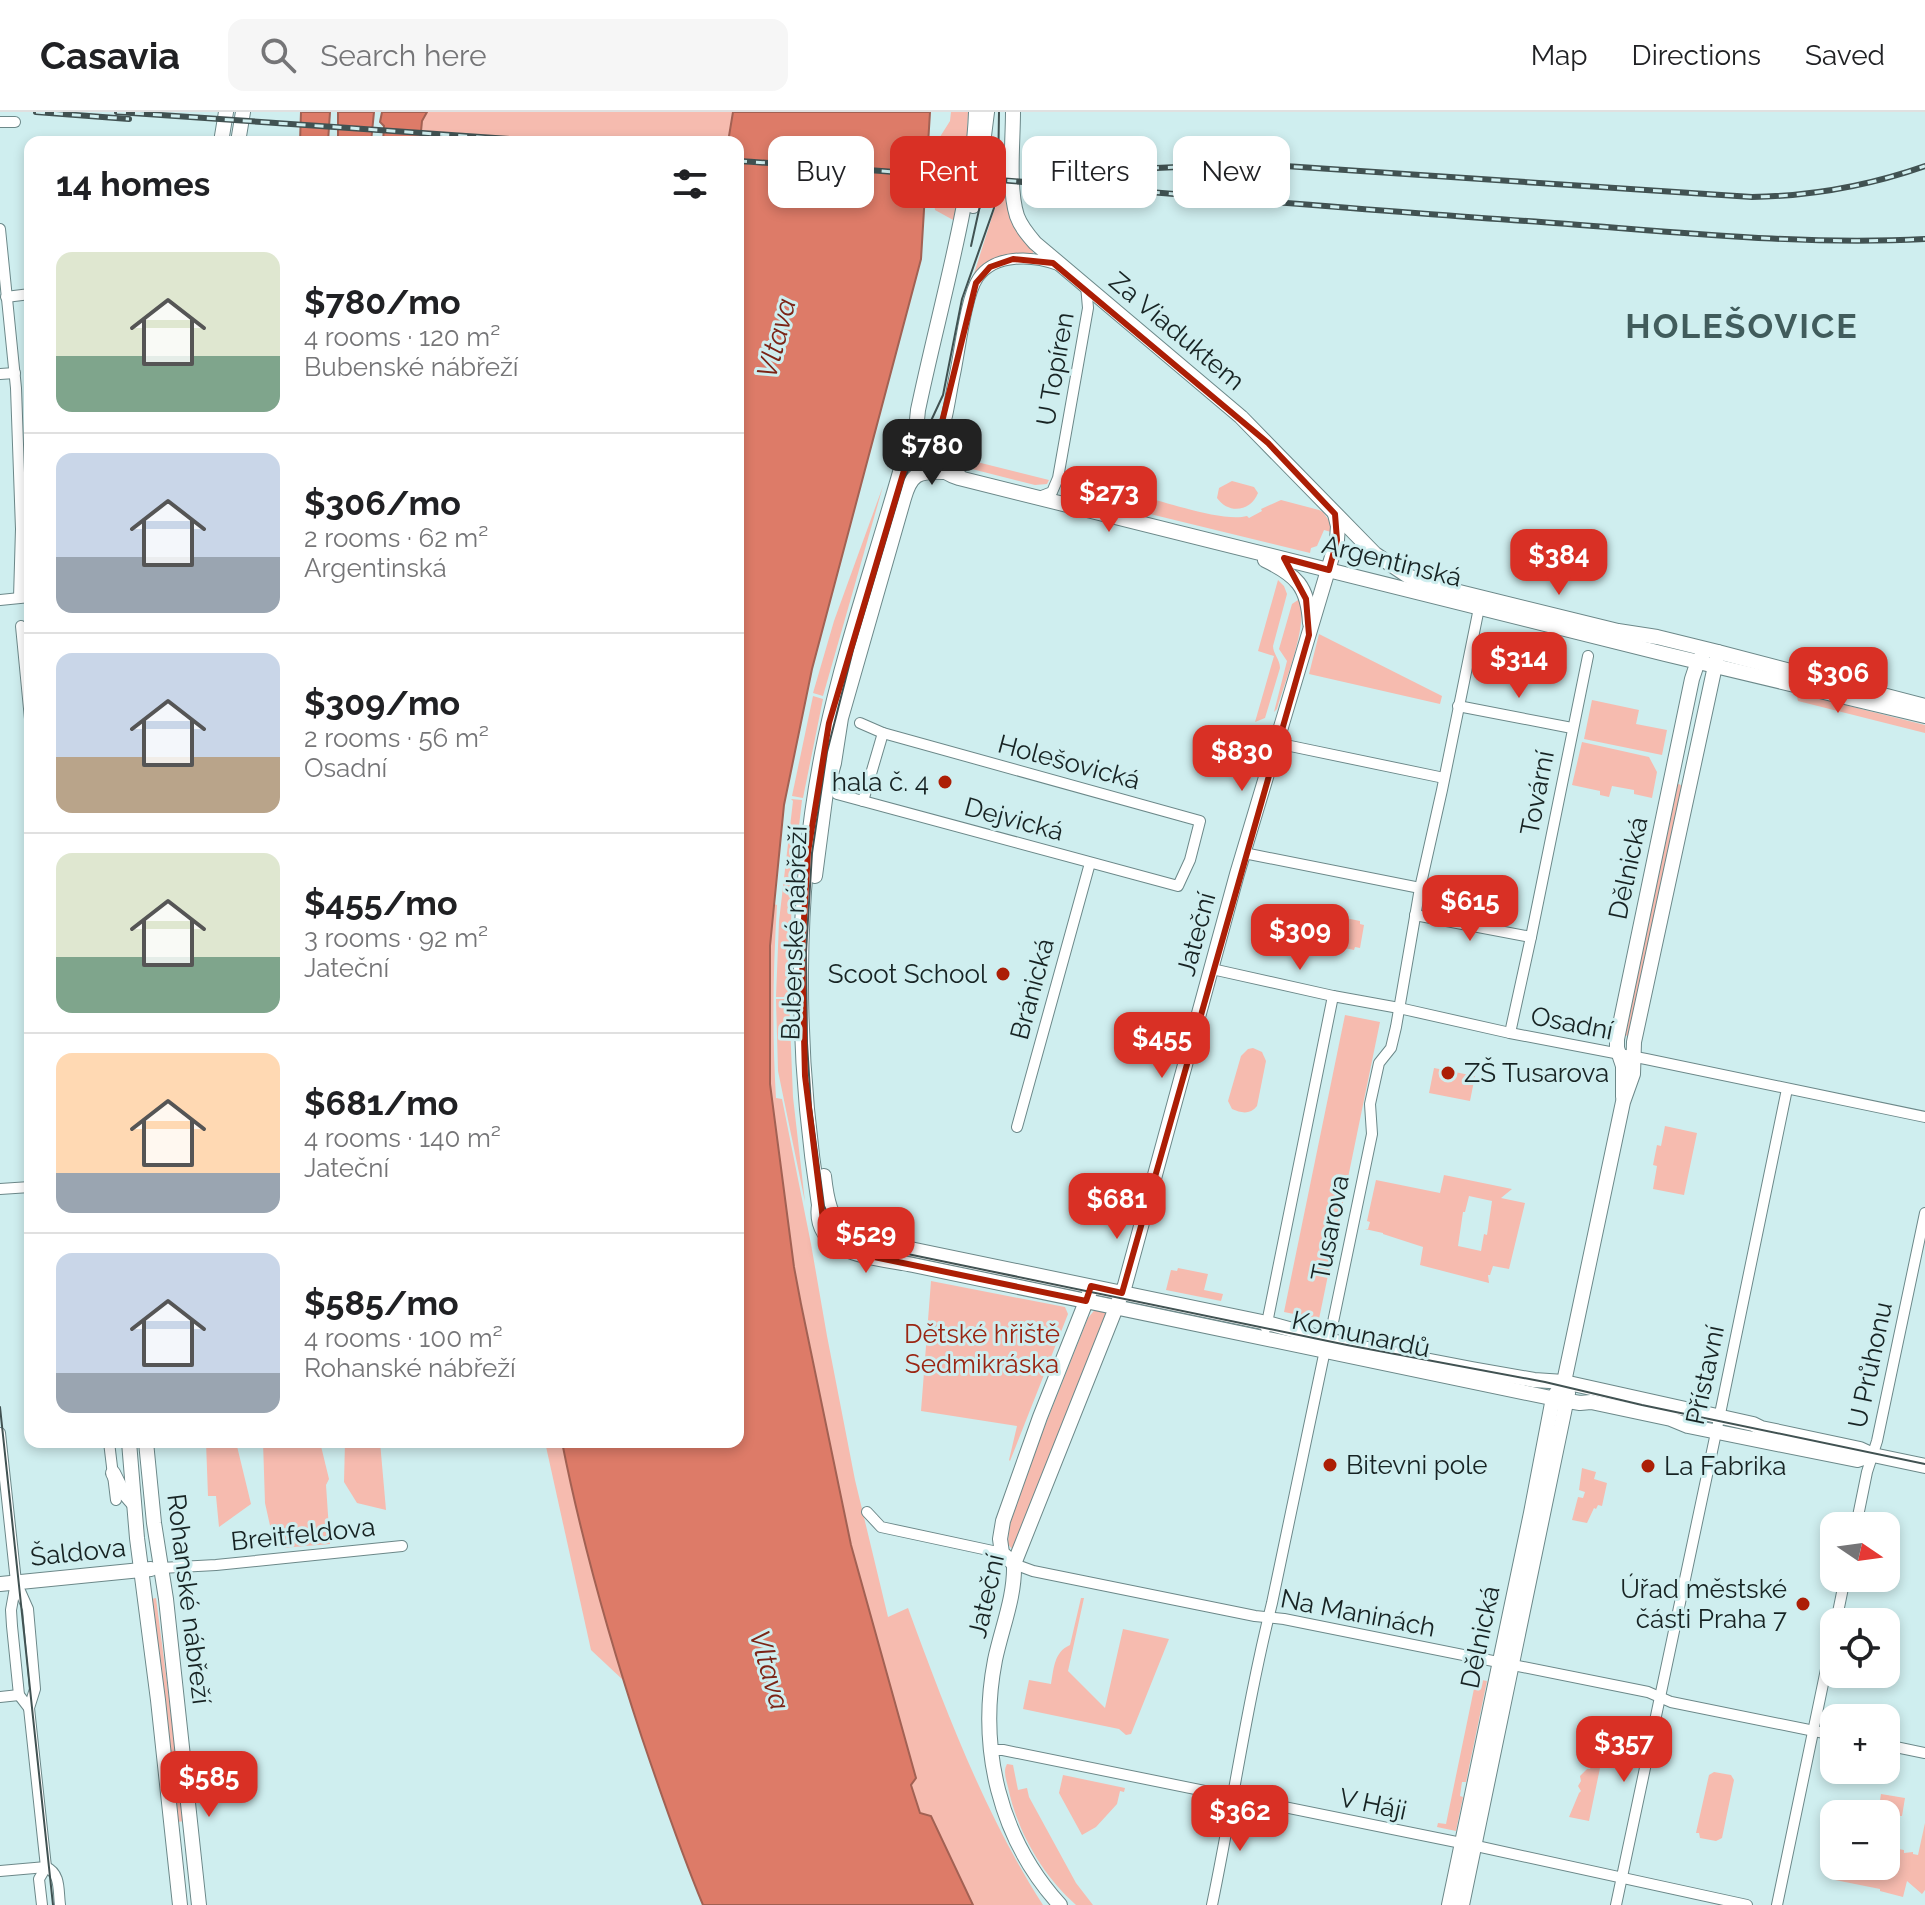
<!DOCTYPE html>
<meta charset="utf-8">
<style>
body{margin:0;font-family:Raleway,sans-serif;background:#f6f6f6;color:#202124;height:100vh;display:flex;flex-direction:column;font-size:30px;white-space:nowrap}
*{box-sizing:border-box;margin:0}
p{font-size:26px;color:#757577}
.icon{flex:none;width:44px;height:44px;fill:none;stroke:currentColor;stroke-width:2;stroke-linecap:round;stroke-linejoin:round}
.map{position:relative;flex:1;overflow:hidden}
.sheet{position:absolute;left:24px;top:24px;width:720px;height:1312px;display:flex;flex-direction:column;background:#fff;border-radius:16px;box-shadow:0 4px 12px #0003}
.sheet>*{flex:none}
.banner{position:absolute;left:768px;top:24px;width:760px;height:72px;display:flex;gap:16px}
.needle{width:52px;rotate:103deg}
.buttons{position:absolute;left:1820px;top:1400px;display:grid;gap:16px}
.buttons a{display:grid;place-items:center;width:80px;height:80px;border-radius:16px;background:#fff;box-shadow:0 4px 12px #0003;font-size:40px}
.price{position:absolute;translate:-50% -68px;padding:0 18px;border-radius:16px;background:#d93025;color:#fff;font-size:26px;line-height:52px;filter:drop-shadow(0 2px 4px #0008)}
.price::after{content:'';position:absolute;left:50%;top:48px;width:24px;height:18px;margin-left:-12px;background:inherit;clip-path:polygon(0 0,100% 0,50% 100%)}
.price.current{background:#222;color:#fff}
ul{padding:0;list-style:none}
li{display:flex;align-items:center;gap:24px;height:200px;padding:0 32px}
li+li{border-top:2px solid #e0e0e0}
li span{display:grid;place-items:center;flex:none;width:224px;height:160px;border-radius:16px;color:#555}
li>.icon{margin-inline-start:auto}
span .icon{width:96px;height:96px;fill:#fffc;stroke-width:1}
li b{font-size:34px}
h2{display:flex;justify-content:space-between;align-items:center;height:96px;padding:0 32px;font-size:34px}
.pill{padding:0 28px;border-radius:16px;background:#fff;box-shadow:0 4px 12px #0003;font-size:28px;line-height:72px}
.pill.current{background:#d93025;color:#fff}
header{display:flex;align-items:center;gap:48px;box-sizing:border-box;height:112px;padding:0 40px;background:#fff;border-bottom:2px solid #e0e0e0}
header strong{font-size:38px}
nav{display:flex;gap:44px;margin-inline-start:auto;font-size:28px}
.search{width:560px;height:72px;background:#f6f6f6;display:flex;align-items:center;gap:20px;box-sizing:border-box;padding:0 28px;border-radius:16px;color:#757577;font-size:30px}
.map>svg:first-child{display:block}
.green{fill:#f6bbaf;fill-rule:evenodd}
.water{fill:#dd7b68;stroke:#a26153;stroke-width:2}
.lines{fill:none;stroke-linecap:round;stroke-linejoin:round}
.street-casing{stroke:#6c8889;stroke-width:12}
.secondary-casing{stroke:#6c8889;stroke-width:16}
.street{stroke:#fff;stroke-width:10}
.secondary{stroke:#fff;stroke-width:14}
.tram{stroke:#415252;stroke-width:2}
.rail-casing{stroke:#415252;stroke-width:6}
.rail{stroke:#cfeeef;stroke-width:3;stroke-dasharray:9;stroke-linecap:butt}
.marked{fill:none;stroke:#ac1e05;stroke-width:6;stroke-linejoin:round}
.poi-dot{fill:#ac1e05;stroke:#cfeeef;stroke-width:3}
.labels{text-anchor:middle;stroke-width:6;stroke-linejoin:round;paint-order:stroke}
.street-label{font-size:26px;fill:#172323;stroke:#cfeeef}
.poi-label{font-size:26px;fill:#172323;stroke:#cfeeef;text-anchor:end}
.park-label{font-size:26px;fill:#9a2512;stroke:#cfeeef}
.water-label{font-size:28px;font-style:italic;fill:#7b2315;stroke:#cfeeef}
.district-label{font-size:34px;font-weight:bold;letter-spacing:2px;fill:#415c5c;stroke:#cfeeef}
</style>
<header>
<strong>Casavia</strong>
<div class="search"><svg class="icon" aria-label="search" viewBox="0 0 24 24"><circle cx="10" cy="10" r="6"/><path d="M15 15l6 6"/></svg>Search here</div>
<nav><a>Map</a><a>Directions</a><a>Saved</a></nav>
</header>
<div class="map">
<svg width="1925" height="1793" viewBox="0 0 1925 1793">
<rect width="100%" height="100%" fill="#cfeeef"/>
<!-- green -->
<g class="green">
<polygon points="427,0 733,0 728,30 420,30 422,9"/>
<polygon points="951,0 968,0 966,49 955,109 935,98 934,91 938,28 950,9"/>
<path d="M1008,77C1011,111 1012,113 1034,139L1032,143L1015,142L972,168L999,83Z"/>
<polygon points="953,344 1049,368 1047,372 1035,373 964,355 956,351"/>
<path d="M1072,355L1083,357L1099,372L1102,373V375L1141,384L1149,379L1148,386C1172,392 1224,410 1247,404L1249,406L1262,399L1261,397L1281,388L1319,398L1323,400L1330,410L1331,420L1324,418L1317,434L1311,436L1310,441L1068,382L1062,375V372L1067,367L1069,358Z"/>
<path d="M1232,369L1254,375L1258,381C1251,399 1229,403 1217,386L1219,376Z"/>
<polygon points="883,374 823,584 813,581 834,509"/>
<path d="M1278,468L1284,474L1287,482L1273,534C1273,542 1280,547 1280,556L1265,606L1255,610L1274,544L1258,539Z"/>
<path d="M1301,486C1306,520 1287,563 1277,597L1274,600L1287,549L1279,537L1292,492Z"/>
<polygon points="1319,522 1442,584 1440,592 1309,562"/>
<polygon points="813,584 823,587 803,686 792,684"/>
<polygon points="1797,585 1813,585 1925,613 1925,621 1798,589"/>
<polygon points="1592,588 1639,598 1636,612 1667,618 1662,643 1584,627"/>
<polygon points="1582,630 1649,645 1657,660 1652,686 1634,682 1634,678 1612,674 1609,685 1600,683 1600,679 1572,673"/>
<polygon points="1679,672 1683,675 1629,924 1623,923 1674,673"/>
<polygon points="791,687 802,688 792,776 789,885 776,885 779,809 793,689"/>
<path d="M774,792L777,793C773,857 772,922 776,986L782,987L811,1132L827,1224L855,1368L888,1505L908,1496C945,1597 985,1703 1043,1793H973L931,1704L920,1701L910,1673L916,1666L851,1433L794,1155L770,972V834Z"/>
<polygon points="1276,792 1302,797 1301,800 1305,801 1307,794 1318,796 1317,803 1321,804 1322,801 1360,809 1360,812 1364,813 1360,836 1355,835 1354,838 1316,830 1316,827 1313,826 1311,833 1300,831 1301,824 1297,823 1296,825 1270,820"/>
<polygon points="776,887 789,887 793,985 805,1090 778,959"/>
<polygon points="1345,903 1380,910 1319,1207 1284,1200"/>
<path d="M1253,936L1262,940L1266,949L1257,994C1250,1003 1241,1001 1232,997L1228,989L1241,944L1248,937Z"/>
<polygon points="1434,956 1475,964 1470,989 1429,981"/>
<polygon points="1665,1014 1697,1021 1684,1083 1653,1077 1657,1054 1653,1053 1657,1033 1661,1034"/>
<path d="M1444,1063L1512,1077L1501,1086L1525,1091L1509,1157L1493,1154L1490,1163H1488L1489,1171L1420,1153L1423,1135L1383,1122V1121L1365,1117H1368L1370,1110L1367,1109L1376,1068L1440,1081ZM1469,1084L1492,1089L1487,1123L1484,1122L1481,1139L1458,1134L1463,1100H1465Z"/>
<polygon points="1178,1156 1208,1162 1204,1178 1223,1182 1221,1189 1166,1178 1171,1158 1177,1159"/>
<polygon points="931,1169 1065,1195 1068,1202 1010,1349 1009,1348 1017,1314 921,1299"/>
<polygon points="1097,1195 1106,1200 1104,1209 1014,1436 1012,1437 1008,1432 1009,1415 1025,1364 1088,1206"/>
<polygon points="206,1330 236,1330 251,1392 219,1415 216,1384 208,1384"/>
<polygon points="263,1330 320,1330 329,1367 326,1373 330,1432 282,1436 281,1426 273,1427 265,1391"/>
<polygon points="345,1330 380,1330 386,1398 357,1391 344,1370"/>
<polygon points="545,1330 563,1330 623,1568 591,1538"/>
<polygon points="1582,1356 1596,1360 1594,1367 1607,1371 1602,1394 1598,1393 1596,1397 1594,1396 1587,1411 1572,1408 1578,1385 1583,1386 1585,1380 1579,1378"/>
<polygon points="156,1486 185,1709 177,1710 151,1487"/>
<path d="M1081,1486H1084L1068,1559L1105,1596L1123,1517L1169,1527L1131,1622L1126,1623L1119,1617L1023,1597L1029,1568L1051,1572C1054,1556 1054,1540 1070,1533Z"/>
<polygon points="1476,1567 1487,1569 1466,1670 1462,1670 1460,1684 1463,1685 1456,1719 1437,1715 1438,1711 1446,1712"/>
<path d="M1007,1652L1013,1653L1018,1678L1027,1676L1029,1685L1076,1771L1093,1793H1076C1042,1763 1017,1719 1008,1675C1006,1667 1003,1659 1007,1652Z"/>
<polygon points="1591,1654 1600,1656 1589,1709 1569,1705 1579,1681 1581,1679 1578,1674 1581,1669 1580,1664 1587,1657 1590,1657"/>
<polygon points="1714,1660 1731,1663 1734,1668 1722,1726 1716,1729 1700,1726 1699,1721 1696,1721 1709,1663"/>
<polygon points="1063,1663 1125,1676 1124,1680 1120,1679 1117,1692 1096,1715 1082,1723 1059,1681"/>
<polygon points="1881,1682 1905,1686 1902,1704 1899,1704 1893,1736 1904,1738 1904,1741 1913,1740 1913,1742 1918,1743 1925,1711 1925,1778 1922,1782 1907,1769 1903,1785 1880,1779 1880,1777 1835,1768 1834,1766 1836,1754 1886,1754 1886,1702 1861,1702 1863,1692 1879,1695"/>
</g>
<!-- water -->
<g class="water">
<polygon points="301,0 330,0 328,30 300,30"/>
<polygon points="338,0 374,0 371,30 332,30 338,25"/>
<polygon points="382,0 427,0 422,9 420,30 383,30 384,14 380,10"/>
<path d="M733,0H930L921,147L812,557L784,693L770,834V972L794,1155L801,1192L851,1433L916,1666L911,1673L920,1701L931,1704L973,1793H703C680,1738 661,1682 642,1626C610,1529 582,1431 562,1330H738V30H728Z"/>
</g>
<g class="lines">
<defs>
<g id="street">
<polyline points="0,10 15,10"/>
<polyline points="0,117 16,276 21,417 19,486"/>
<polyline points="6,185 30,182"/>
<polyline points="0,262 15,261"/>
<path d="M961,363C951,355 941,347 940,334C939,324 944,314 947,304C950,290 952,276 955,262C960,238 966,184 978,166C995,141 1034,144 1058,153"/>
<polyline points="1039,385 1052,380 1058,366 1088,196 1086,173"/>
<polyline points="0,488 30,485"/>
<polyline points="21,514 30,607"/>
<polyline points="1458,594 1572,616"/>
<polyline points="1276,631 1444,666"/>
<polyline points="837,682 1178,774 1190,748 1200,709 883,621 860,611"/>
<polyline points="863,689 883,621"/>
<polyline points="1244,741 1420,776"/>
<polyline points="1415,803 1531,825"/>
<polyline points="1212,857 1333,884 1399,896 1510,921 1646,947 1925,1005"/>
<polyline points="1510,921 1531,825 1588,544"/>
<polyline points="1017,1015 1090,751"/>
<polyline points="0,1077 30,1075"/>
<polyline points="1266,1216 1333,884"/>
<polyline points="0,1321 16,1470 11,1498 12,1514 19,1583 29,1596"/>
<polyline points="109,1330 116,1388"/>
<polyline points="867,1400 881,1415 1002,1441"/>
<polyline points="1856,1414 1867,1360 1877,1329 1925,1101"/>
<polyline points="1014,1452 1033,1459 1255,1504 1284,1507 1648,1580 1671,1590 1834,1623"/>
<polyline points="161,1456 216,1453 402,1434"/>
<polyline points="16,1470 28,1497 35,1577 29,1596 46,1755 39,1767 42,1793"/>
<polyline points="1836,1510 1845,1466"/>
<polyline points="0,1585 19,1583"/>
<polyline points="1886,1633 1925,1641"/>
<polyline points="990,1638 1003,1638 1481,1735 1747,1793"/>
<path d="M46,1755C61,1762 58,1778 60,1793"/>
<polyline points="0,1759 46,1755"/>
<path d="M1212,1793C1233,1692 1247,1591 1272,1491L1325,1238L1332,1215L1372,1022L1370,992L1379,951L1391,936L1396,915L1420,776L1442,678L1479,496"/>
<polyline points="1616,1793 1721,1297 1787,977"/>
<polyline points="1777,1793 1834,1519"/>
</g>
<g id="secondary">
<path d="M976,0C975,33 969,65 963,98C950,165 932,231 918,298L916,318L904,346C878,440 845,532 825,627C793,779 795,940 819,1093C812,1144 876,1145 913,1153L1556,1287L1580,1291L1591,1290L1671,1307L1688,1314L1857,1348L1873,1343"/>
<path d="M1013,0C1013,30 1008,76 1017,104C1021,115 1028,123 1035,131L1241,305L1375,442L1408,464L1435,474L1618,519L1657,525L1718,540L1925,594"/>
<polyline points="221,30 226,0"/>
<polyline points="238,30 243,0"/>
<polyline points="973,94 978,71 987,0"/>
<path d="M916,318C923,341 935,359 959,366L1665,542L1925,604"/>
<path d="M1265,448C1296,463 1308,474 1310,511"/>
<path d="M815,764L826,680L834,651L841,606L904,386C911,362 918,359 943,360"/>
<polyline points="1623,985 1623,954 1617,936 1617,927 1692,567 1698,549 1703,542"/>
<path d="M824,1064C826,1083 830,1111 849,1122C854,1125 861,1126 867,1128L1267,1211L1347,1233L1472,1257L1534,1268L1564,1270L1753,1312L1761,1316L1860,1337L1873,1343L1925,1354"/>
<polyline points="129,1330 137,1426 158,1588 180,1793"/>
<polyline points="146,1330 154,1411 166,1487 199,1793"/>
<polyline points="113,1361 121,1377 134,1392"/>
<polyline points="1014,1452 1002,1441 1000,1427 1003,1409 1040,1305 1089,1182"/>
<polyline points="0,1472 151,1457"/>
<path d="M1060,1793C999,1726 978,1636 995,1548C1002,1515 1015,1485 1014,1452L1125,1173L1237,762L1337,428L1338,414L1335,402"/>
<polyline points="1449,1793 1531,1401 1553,1286 1564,1270 1623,990 1633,962 1634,930 1718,540"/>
<polyline points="1462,1793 1568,1281"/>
</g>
</defs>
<!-- street casing -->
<use href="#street" class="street-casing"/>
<!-- secondary casing -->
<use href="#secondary" class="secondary-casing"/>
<!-- street -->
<use href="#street" class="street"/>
<!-- secondary -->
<use href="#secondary" class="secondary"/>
<!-- tram -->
<g class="tram">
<polyline points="999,0 998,63 994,96 962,187 943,283 904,367 853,538 827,640 812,741 806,840 807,931 811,995 824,1094 833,1113 844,1124 855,1130 893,1139 1347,1233 1545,1270 1642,1293 1925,1352"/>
<polyline points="971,134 981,89 990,35"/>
<polyline points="0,1295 53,1793"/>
</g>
<defs>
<g id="rail">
<polyline points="36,0 129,7"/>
<polyline points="117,0 552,30"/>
<path d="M738,49C1001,66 1264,91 1527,109C1659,118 1793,134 1925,127"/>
<path d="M1042,61L1224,53H1269L1752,85C1812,84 1868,74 1925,54"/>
</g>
</defs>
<!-- rail casing -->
<use href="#rail" class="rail-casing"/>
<!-- rail -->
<use href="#rail" class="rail"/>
</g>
<!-- marked area -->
<path class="marked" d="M1013,147L1053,151L1268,331L1335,402L1337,428L1329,458L1284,446L1306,487L1309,523L1122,1181L1091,1174L1086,1189L850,1140L825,1124L805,964L802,841L808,740L829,611L916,318L929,363L976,171L990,155Z"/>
<!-- markers -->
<g class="poi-dot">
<circle cx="945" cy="670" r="8"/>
<circle cx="1003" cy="862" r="8"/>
<circle cx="1448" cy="961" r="8"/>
<circle cx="1330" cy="1353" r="8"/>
<circle cx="1648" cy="1354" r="8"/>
<circle cx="1803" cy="1492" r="8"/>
</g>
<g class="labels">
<!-- street labels -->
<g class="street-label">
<text transform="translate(1177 219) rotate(40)" y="9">Za Viaduktem</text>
<text transform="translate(1055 257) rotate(-80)" y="9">U Topíren</text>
<text transform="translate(1392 449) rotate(14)" y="9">Argentinská</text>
<text transform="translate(1069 650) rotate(15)" y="9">Holešovická</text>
<text transform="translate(1537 681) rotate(-79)" y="9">Tovární</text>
<text transform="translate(1014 707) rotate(15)" y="9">Dejvická</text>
<text transform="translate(1628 756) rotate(-78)" y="9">Dělnická</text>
<text transform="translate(794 821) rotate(-88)" y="9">Bubenské nábřeží</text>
<text transform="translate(1196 822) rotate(-75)" y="9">Jateční</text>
<text transform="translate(1032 877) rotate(-75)" y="9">Bránická</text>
<text transform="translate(1572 911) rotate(11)" y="9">Osadní</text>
<text transform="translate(1330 1116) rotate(-79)" y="9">Tusarova</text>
<text transform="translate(1361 1222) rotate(12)" y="9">Komunardů</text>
<text transform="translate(1870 1253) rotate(-78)" y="9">U Průhonu</text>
<text transform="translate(1705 1263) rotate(-78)" y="9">Přístavní</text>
<text transform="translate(303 1422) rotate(-6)" y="9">Breitfeldova</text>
<text transform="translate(78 1440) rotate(-6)" y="9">Šaldova</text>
<text transform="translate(986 1484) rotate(-77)" y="9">Jateční</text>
<text transform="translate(189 1487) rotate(83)" y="9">Rohanské nábřeží</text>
<text transform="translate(1358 1501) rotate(11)" y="9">Na Maninách</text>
<text transform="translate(1480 1525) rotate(-78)" y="9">Dělnická</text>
<text transform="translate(1373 1692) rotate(12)" y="9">V Háji</text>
</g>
<!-- poi labels -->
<g class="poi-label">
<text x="929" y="679">hala č. 4</text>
<text x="987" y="871">Scoot School</text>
<text x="1464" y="970" text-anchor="start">ZŠ Tusarova</text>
<text x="1346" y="1362" text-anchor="start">Bitevni pole</text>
<text x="1664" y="1363" text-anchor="start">La Fabrika</text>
<text x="1787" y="1486">Úřad městské<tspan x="1787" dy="30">části Praha 7</tspan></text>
</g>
<!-- park labels -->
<g class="park-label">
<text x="982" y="1231">Dětské hřiště<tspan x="982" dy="30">Sedmikráska</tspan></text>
</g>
<!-- water labels -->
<g class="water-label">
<text transform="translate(776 226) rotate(-75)" y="10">Vltava</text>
<text transform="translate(770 1558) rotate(74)" y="10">Vltava</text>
</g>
<!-- district labels -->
<g class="district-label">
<text x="1742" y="226">HOLEŠOVICE</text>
</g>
</g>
</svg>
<div class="buttons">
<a><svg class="needle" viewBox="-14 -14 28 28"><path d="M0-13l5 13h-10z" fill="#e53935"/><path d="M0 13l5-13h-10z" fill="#757577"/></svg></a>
<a><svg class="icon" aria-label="locate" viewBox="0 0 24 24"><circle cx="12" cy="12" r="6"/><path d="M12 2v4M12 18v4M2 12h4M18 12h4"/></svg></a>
<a>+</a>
<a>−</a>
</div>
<b class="price current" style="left:932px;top:375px">$780</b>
<b class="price" style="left:1109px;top:422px">$273</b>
<b class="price" style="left:1559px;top:485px">$384</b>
<b class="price" style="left:1519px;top:588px">$314</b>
<b class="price" style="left:1838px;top:603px">$306</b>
<b class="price" style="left:1242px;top:681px">$830</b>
<b class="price" style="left:1470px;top:831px">$615</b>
<b class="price" style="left:1300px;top:860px">$309</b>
<b class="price" style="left:1162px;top:968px">$455</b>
<b class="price" style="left:1117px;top:1129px">$681</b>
<b class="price" style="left:866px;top:1163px">$529</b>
<b class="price" style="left:1624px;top:1672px">$357</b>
<b class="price" style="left:209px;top:1707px">$585</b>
<b class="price" style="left:1240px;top:1741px">$362</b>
<div class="banner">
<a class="pill">Buy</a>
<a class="pill current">Rent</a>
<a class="pill">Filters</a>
<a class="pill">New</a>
</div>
<section class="sheet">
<h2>14 homes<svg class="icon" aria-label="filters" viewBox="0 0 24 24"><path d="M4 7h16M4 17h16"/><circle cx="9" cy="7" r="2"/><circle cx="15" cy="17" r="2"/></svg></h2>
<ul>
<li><span style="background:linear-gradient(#dfe7d0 65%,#7fa58c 0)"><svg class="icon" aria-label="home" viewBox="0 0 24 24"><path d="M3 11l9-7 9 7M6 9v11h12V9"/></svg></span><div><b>$780/mo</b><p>4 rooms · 120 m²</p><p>Bubenské nábřeží</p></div></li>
<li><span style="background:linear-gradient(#c9d6e8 65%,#9aa5b1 0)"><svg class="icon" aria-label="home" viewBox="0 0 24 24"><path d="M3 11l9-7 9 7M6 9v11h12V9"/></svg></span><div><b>$306/mo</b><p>2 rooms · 62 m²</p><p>Argentinská</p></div></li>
<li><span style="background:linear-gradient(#c9d6e8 65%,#b9a48a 0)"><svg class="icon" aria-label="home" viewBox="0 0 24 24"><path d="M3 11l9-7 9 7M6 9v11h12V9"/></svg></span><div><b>$309/mo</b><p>2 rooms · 56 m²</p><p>Osadní</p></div></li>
<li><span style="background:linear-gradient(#dfe7d0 65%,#7fa58c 0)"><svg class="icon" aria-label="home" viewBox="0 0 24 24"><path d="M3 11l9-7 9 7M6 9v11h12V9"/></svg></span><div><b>$455/mo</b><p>3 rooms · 92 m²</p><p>Jateční</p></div></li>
<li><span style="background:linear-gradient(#ffd9b3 75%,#9aa5b1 0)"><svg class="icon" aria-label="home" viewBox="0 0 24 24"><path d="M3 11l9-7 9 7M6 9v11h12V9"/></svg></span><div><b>$681/mo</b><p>4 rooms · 140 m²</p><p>Jateční</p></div></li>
<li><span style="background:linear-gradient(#c9d6e8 75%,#9aa5b1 0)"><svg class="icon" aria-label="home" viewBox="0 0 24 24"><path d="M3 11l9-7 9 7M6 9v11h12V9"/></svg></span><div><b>$585/mo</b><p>4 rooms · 100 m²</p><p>Rohanské nábřeží</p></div></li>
</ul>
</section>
</div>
